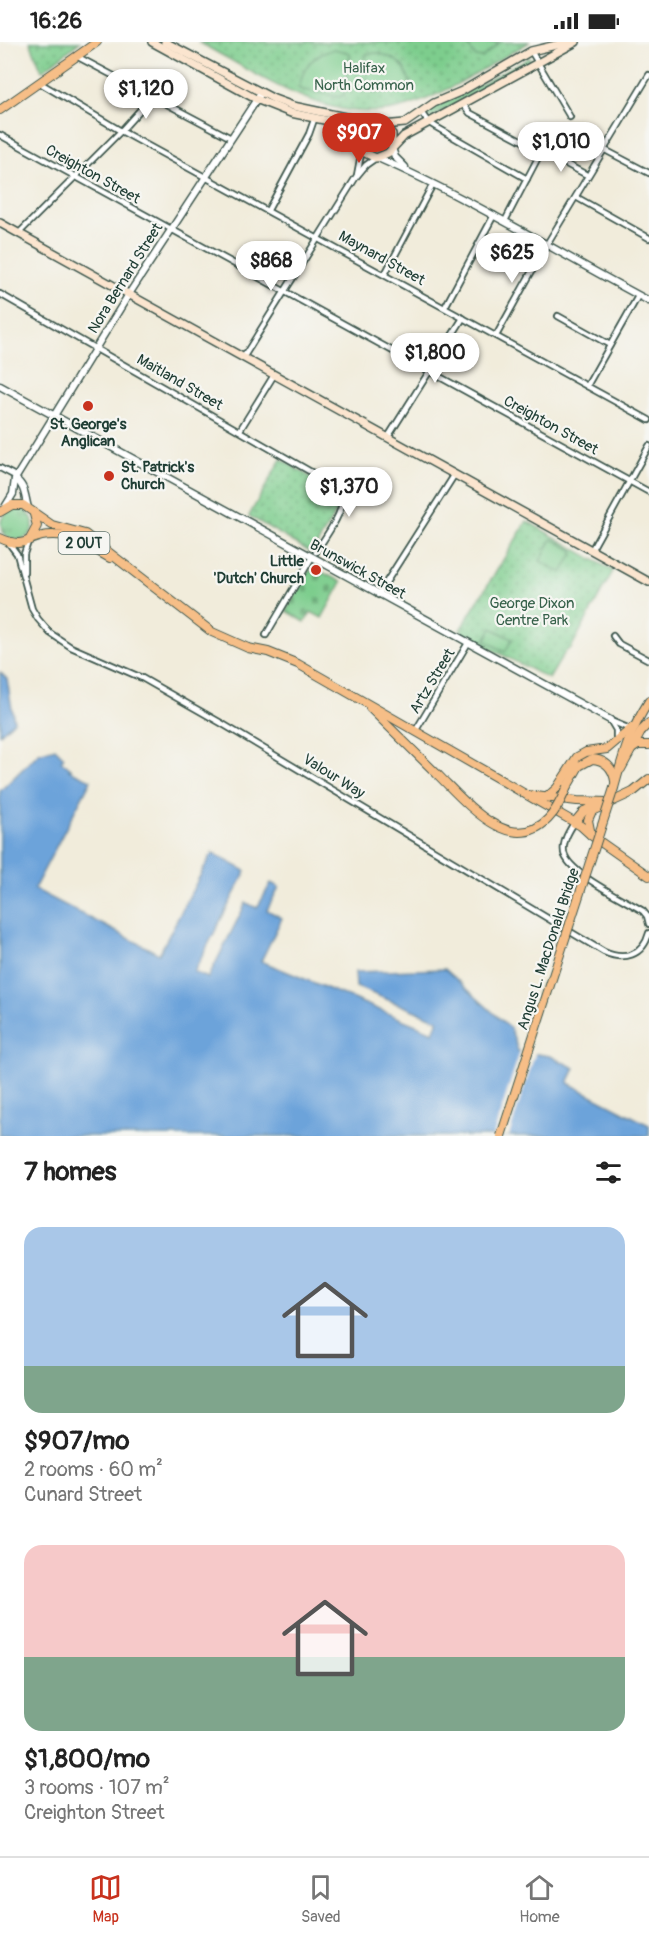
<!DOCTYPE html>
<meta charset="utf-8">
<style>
body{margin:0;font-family:Pangolin,sans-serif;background:#f2f2f2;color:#222;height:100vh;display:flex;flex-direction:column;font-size:22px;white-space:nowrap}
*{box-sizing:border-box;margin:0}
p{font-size:20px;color:#767676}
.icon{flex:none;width:33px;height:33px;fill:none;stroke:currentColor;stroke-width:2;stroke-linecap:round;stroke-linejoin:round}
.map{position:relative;height:1094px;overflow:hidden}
.details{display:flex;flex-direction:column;background:#fff;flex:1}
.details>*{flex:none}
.price{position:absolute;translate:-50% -51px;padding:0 14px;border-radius:21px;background:#fff;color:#222;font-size:20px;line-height:39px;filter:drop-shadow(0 2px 3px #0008)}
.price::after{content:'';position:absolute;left:50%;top:36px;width:18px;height:14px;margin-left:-9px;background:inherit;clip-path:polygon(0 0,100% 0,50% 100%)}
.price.current{background:#c8321e;color:#fff}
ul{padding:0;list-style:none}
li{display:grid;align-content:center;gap:12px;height:318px;padding:0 24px}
li span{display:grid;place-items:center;height:186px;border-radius:18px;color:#555}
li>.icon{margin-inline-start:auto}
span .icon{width:108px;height:108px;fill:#fffc;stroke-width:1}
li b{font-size:26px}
h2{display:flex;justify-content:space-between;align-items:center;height:72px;padding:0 24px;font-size:26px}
.status{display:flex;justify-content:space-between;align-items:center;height:42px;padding:0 30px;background:#fff;direction:ltr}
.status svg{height:16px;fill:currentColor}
.tabs{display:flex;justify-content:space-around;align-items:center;height:84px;border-top:2px solid #e0e0e0;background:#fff;font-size:16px;color:#767676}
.tabs a{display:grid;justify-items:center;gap:3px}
.tabs .current{color:#c8321e}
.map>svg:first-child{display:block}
.grass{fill:url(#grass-tufts);stroke:#4e8560;stroke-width:1.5}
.cemetery{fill:url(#cemetery-stones);stroke:#4e8560;stroke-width:1.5}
.park{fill:url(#park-dots);stroke:#4e8560;stroke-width:1.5}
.pitch{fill:#7dcd8d;stroke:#4e8560;stroke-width:1.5}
.water{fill:#6ca3da;stroke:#467087;stroke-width:1.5}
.pier{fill:#f1ecdb}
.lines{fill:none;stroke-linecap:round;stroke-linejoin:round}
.minor-casing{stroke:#3e574d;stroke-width:8}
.tertiary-casing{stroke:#3e574d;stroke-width:9}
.secondary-casing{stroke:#3e574d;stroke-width:10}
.primary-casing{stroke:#3e574d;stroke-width:10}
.minor{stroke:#fff;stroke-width:4.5}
.tertiary{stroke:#fff;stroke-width:6}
.secondary{stroke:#fbe5cf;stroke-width:7}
.primary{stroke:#f6be87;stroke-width:8}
.primary-bridge-casing{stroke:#3e574d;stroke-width:10;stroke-linecap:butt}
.primary-bridge{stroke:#f6be87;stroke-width:8}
.poi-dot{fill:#c8321e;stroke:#f6f6f2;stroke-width:2}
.labels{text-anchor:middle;stroke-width:4.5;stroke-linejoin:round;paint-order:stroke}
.shield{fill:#f6f6f2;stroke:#60746d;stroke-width:1.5}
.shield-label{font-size:14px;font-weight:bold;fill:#1f3d34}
.park-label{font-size:15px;fill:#36614a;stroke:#f6f6f2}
.street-label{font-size:15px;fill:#1f3d34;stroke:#f6f6f2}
.poi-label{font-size:15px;font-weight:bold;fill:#1f3d34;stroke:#f6f6f2}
</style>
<div class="status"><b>16:26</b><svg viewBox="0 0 49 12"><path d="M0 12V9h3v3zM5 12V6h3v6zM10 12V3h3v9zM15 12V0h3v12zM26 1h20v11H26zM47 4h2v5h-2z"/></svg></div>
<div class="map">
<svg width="649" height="1094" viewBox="0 0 649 1094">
<defs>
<pattern id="grass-tufts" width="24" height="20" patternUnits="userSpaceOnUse" patternTransform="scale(1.5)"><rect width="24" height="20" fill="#7dcd8d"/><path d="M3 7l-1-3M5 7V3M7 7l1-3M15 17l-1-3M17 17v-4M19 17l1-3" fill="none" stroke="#66a874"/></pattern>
<pattern id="cemetery-stones" width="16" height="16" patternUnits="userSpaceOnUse" patternTransform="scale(1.5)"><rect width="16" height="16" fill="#7dcd8d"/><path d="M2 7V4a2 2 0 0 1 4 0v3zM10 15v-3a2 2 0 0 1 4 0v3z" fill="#66a874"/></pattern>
<pattern id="park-dots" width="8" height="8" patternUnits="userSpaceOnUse" patternTransform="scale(1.5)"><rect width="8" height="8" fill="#7dcd8d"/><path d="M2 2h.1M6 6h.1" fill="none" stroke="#66a874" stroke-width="1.8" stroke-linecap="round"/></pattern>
</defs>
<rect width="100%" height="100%" fill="#f6f6f2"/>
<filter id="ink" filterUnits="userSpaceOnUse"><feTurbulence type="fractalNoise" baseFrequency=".0167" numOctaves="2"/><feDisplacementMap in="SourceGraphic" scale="12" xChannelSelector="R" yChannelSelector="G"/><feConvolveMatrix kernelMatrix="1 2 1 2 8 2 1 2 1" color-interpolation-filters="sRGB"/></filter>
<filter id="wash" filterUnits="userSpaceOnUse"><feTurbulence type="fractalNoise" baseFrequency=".008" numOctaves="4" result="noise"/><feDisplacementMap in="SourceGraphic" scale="24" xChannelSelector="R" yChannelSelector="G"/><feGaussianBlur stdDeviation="1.35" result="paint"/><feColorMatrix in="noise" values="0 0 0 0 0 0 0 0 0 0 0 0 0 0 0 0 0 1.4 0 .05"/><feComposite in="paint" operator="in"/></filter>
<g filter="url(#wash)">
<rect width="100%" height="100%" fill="#f1ecdb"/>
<!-- grass -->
<g class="grass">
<polygon points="528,16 530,16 530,19 431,76 428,75 427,71 429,67 464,51"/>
<circle cx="377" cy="100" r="12"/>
<circle cx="17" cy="482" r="16"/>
</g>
<!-- cemetery -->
<polygon class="cemetery" points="309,528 320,534 322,530 342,540 322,576 311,570 305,580 286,569"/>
<!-- park -->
<g class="park">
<polygon points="30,0 80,0 42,29"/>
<path d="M198,0H530C490,22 451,50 408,64C334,88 260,33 198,0Z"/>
<polygon points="281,417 333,449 338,458 338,467 312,511 249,474"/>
<polygon points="527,479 613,529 571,606 565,610 549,637 462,592 463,590 460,588"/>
</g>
<!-- pitch -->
<g class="pitch">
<polygon points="465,0 500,0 482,16 476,15"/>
<path d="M334,7L350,11L344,53L339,55L299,47C303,23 311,15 334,7Z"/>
<path d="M378,11C400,17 408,25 411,48L371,51L368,49L366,12Z"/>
<polygon points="552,497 574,509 562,531 540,519"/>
<polygon points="492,586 512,597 505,610 485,598"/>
</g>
<!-- water -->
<g class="water">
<polygon points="0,630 7,637 14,679 0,692"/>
<polygon points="55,706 64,715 61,719 71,727 69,728 91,738 34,847 159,912 212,811 246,829 194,930 208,936 246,861 257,866 271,841 279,845 267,868 282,876 261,919 433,990 438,978 356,945 355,930 445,927 511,987 518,1009 550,1014 575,1026 568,1041 649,1083 649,1094 0,1094 0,749 39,711"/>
</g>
<!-- pier -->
<polygon class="pier" points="521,1006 536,1009 509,1094 493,1094"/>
</g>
<g filter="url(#ink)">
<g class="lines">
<defs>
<g id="minor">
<polyline points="531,9 570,75"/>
<polyline points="78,15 231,96"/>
<polyline points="40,41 121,89 649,378"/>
<polyline points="463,62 470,71 585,132"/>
<polyline points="421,70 428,80 436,85 527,137"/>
<polyline points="0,93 649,450"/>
<polyline points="605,108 649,131"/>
<polyline points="357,133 362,107"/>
<polyline points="576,155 649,196"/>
<polyline points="268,168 309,92 315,75"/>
<polyline points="505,179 542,108"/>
<polyline points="18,192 121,89 140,68 151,53"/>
<polyline points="385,232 433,142"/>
<path d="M0,252L332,442C336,447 341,452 342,458C343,472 323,498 316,510"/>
<polyline points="445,265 494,173"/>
<polyline points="558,274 610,303"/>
<polyline points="496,294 547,202 649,33"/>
<polyline points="243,316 356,135 366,123 376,116"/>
<polyline points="587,344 638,254"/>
<polyline points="240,388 274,333"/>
<polyline points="388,395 463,276"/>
<polyline points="0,426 17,435"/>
<path d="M8,500L17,512L32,567L38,577L50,591L71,605L142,636L221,681L604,910C624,919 643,914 649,891"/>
<polyline points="592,507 649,404"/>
<polyline points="24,530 24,512 28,500"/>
<polyline points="378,553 455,432"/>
<polyline points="266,593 312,515"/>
<polyline points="613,594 619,602 649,618"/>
<polyline points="610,678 616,688 616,700"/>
<polyline points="611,679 630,687"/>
<polyline points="416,688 468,601"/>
<path d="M574,781C569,789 562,800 564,811C569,832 624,857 643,869L647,874L649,882"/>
</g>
<g id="tertiary">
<polyline points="392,106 395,115 405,125"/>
<path d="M378,116C471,157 559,211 649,259"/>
<polyline points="0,344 610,678"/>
<path d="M15,437C25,443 25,455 28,466"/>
<polyline points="5,465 13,452 15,437 129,252 261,51"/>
</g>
<g id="secondary">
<polyline points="152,0 256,57 291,71 343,82 351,90 365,111 376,116 388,111 404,94 576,0"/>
<polyline points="165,0 274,57 293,64 383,83 392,92 392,105"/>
<polyline points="383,83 405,81 434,61 462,49 531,9 569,0"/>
<path d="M360,102C359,92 364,85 373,82"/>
<polyline points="0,181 649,540"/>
</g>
<g id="primary">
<polyline points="0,68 97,0"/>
<polyline points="0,470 12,463 23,463 52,483 85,492 212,590 248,606 268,610 298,622 581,784 592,794 649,834"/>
<path d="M0,496C28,509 27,492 54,493C75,493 91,506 110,516"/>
<polyline points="30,497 37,484 34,472"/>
<polyline points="370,666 437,732"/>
<polyline points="632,707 638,703 649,703"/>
<polyline points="621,727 642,688 649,681"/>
<path d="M567,745L579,724L592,717C606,718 613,726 615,739"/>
<path d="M614,746C624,710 629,691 649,659"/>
<polyline points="527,753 577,759 608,760"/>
<polyline points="547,755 557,746 577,715 586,710 607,707 633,685"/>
<polyline points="574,781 584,769 596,764"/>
<polyline points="591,793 588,778 592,769 633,750 649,737"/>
</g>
</defs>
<!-- minor casing -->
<use href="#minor" class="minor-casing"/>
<!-- tertiary casing -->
<use href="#tertiary" class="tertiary-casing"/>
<!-- secondary casing -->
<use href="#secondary" class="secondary-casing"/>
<!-- primary casing -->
<use href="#primary" class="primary-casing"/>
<!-- minor -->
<use href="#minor" class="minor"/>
<!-- tertiary -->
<use href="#tertiary" class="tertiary"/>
<!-- secondary -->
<use href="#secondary" class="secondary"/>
<!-- primary -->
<use href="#primary" class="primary"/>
<defs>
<g id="primary-bridge">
<path d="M437,732C463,757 510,816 548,777C557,768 562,756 567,745"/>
<polyline points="501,1094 614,746"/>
</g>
</defs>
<!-- primary-bridge casing -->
<use href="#primary-bridge" class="primary-bridge-casing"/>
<!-- primary-bridge -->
<use href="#primary-bridge" class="primary-bridge"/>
</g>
</g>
<!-- markers -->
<g class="poi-dot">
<circle cx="88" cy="364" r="6"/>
<circle cx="109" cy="434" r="6"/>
<circle cx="316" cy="528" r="6"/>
</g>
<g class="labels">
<!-- shield labels -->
<rect class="shield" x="58.5" y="490" width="51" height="22" rx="4.5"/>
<g class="shield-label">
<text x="84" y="506">2 OUT</text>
</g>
<!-- park labels -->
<g class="park-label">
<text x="364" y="31">Halifax<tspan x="364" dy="17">North Common</tspan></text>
<text x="532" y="566">George Dixon<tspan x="532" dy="17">Centre Park</tspan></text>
</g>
<!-- street labels -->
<g class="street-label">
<text transform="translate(93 132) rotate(29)" y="5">Creighton Street</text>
<text transform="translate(382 216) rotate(29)" y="5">Maynard Street</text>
<text transform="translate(125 236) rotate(-58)" y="5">Nora Bernard Street</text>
<text transform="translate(180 340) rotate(30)" y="5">Maitland Street</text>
<text transform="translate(551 383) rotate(29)" y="5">Creighton Street</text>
<text transform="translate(358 527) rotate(29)" y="5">Brunswick Street</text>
<text transform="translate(432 639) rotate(-59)" y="5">Artz Street</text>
<text transform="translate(334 734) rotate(32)" y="5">Valour Way</text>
<text transform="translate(548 907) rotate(-72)" y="5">Angus L. MacDonald Bridge</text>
</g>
<!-- poi labels -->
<g class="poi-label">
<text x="88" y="387">St. George's<tspan x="88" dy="17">Anglican</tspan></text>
<text x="121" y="430" text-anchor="start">St. Patrick's<tspan x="121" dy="17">Church</tspan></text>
<text x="304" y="524" text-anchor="end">Little<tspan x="304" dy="17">'Dutch' Church</tspan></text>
</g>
</g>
</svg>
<b class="price" style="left:146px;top:78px">$1,120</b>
<b class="price current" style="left:359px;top:122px">$907</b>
<b class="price" style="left:561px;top:131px">$1,010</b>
<b class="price" style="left:512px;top:242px">$625</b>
<b class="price" style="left:271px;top:250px">$868</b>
<b class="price" style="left:435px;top:342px">$1,800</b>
<b class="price" style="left:349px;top:476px">$1,370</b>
</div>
<section class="details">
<h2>7 homes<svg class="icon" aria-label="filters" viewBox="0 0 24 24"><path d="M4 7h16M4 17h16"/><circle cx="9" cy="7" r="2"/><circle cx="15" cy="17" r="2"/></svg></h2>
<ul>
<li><span style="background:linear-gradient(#a9c7e8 75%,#7fa58c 0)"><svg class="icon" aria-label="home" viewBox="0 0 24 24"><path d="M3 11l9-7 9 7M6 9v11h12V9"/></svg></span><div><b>$907/mo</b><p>2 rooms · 60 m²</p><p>Cunard Street</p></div></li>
<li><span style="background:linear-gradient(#f6c9c9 60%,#7fa58c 0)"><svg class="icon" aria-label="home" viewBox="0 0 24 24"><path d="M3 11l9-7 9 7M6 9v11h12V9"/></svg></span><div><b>$1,800/mo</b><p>3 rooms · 107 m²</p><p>Creighton Street</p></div></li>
</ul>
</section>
<nav class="tabs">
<a class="current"><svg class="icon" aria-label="map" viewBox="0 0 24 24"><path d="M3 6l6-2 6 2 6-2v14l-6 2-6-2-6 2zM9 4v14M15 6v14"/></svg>Map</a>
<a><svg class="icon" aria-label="saved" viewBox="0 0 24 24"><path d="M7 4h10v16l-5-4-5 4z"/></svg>Saved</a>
<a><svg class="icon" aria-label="home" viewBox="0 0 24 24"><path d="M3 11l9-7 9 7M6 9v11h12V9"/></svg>Home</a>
</nav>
